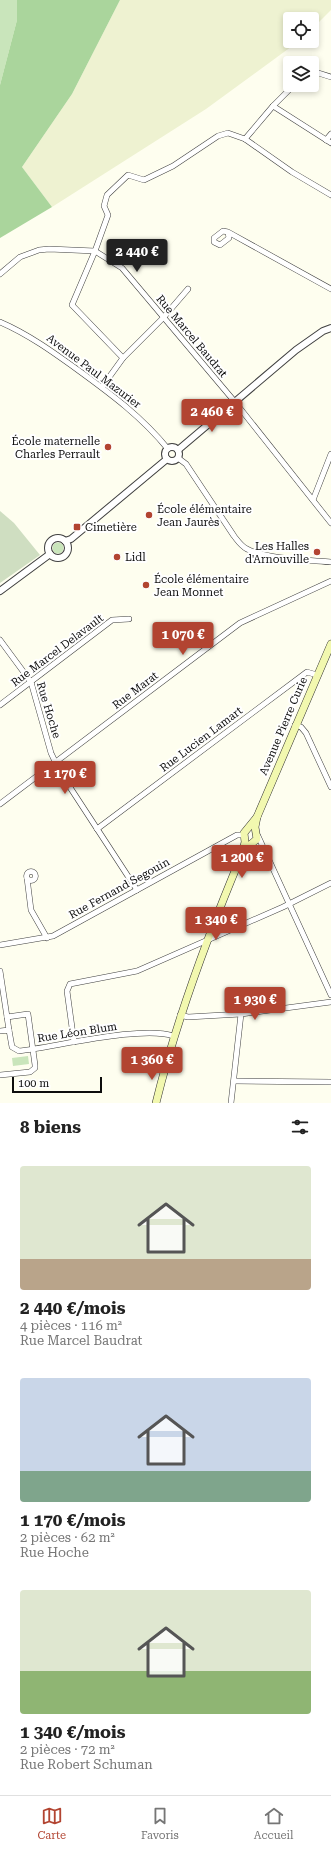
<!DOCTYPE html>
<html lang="fr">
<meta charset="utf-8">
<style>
body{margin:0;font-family:"Roboto Serif",serif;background:#f2f2f2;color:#222;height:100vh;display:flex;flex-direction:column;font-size:15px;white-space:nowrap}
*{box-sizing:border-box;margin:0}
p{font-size:13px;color:#767676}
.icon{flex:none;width:22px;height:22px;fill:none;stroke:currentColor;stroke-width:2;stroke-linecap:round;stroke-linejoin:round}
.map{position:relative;height:1103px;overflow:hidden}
.side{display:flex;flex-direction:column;background:#fff;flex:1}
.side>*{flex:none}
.controls{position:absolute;left:283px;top:12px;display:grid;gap:8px}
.controls a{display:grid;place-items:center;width:36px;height:36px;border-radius:4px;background:#fff;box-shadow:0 2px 6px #0003;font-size:20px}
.scale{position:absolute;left:12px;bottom:10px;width:90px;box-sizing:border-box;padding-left:4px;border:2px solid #0d0d0d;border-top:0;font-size:11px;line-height:14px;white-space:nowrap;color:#0d0d0d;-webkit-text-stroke:3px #fff;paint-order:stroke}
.price{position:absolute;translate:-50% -34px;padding:0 9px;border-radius:4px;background:#b24431;color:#fff;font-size:13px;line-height:26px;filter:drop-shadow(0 1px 2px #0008)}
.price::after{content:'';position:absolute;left:50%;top:24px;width:12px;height:9px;margin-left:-6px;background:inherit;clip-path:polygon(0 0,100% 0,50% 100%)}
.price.active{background:#222;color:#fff}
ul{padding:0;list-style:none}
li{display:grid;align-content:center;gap:8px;height:212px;padding:0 20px}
li span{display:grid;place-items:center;height:124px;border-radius:4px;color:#555}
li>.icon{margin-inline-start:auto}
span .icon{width:72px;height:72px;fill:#fffc;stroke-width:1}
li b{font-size:17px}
h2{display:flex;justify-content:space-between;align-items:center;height:48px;padding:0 20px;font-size:17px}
.tab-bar{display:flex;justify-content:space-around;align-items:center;height:56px;border-top:1px solid #e0e0e0;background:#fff;font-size:11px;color:#767676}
.tab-bar a{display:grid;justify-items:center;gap:2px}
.tab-bar .active{color:#b24431}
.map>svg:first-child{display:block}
.farmland{fill:#eef2d1}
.green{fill:#c9e5bb}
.forest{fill:#aad59c}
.cemetery{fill:#cfdec1}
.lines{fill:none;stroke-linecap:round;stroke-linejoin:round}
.minor-casing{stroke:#404040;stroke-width:6}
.tertiary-casing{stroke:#404040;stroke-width:8}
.secondary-casing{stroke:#2f2f2f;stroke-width:8}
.minor{stroke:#fff;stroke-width:5}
.tertiary{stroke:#fff;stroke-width:6}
.secondary{stroke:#f2f8af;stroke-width:7}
.poi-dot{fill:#b24431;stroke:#fff;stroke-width:1.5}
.labels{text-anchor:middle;stroke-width:4;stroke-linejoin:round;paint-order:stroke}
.street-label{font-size:11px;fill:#0d0d0d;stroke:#fff}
.poi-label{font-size:11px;fill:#0d0d0d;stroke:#fff;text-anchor:start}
</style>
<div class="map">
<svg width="331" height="1103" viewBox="0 0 331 1103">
<rect width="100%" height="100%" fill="#fefeef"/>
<!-- farmland -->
<polygon class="farmland" points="120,0 331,0 331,10 312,29 312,19 290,19 290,41 299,41 206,109 52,207 22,167 72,94"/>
<!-- green -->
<g class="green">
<polygon points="0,0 17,0 17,20 0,85"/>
<circle cx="58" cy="548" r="5.5"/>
<polygon points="28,1056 29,1064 13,1066 12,1058"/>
</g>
<!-- forest -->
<polygon class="forest" points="17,0 120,0 72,94 22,167 52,207 0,238 0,85 17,20"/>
<!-- cemetery -->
<polygon class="cemetery" points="0,511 14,523 40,555 0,583"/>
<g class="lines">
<defs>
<g id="minor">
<polyline points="312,71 331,77"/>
<polyline points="273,106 331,143"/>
<polyline points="245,139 273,106 294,85"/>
<polyline points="326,140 331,134"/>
<polyline points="228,232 229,238 220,245 214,242 214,238 223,231 228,232 331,289"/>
<polyline points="0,274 20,257 39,250 49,249 95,251 122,268 235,402 331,523"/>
<path d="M0,322C28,334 53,352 78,370C111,394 142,417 168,449"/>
<polyline points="123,358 72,305 95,251 108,215 104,206 107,195 128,175 144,180 173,166 218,136 228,133 245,139 292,172 331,195"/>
<polyline points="102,387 123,358 163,318 188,289"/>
<path d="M178,458L186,464L234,536C238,541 241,546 247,549C266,559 309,560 331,562"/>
<polyline points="313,500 331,454"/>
<polyline points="0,640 31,682 51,753 60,772 137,890"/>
<polyline points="0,705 112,620 129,619"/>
<polyline points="295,725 301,727 306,733 331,787"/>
<polyline points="0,804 240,623 331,581"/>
<polyline points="97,829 307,672 317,675"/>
<polyline points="258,836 331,995"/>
<circle cx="31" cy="876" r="4.5"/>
<polyline points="27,878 31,910 47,938"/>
<polyline points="0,945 53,936 237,835 243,835"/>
<polyline points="0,971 9,1030"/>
<polyline points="180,1015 188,1017 241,1014 331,1002"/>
<path d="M0,1031L9,1030L12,1047L19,1051C55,1047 143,1025 173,1036"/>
<polyline points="74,1042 67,991 70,984 137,971 283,907 331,883"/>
<polyline points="0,1075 30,1072 35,1068 35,1065 28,1014 7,1017"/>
<polyline points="234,1081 331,1082"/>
<polyline points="231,1103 241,1014"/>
</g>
<g id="tertiary">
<circle cx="172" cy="454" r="7"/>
<polyline points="178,450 296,350 323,331 331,328"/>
<circle cx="58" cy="548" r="10"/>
<polyline points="65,541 71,539 167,459"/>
<polyline points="0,591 50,554"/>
</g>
<g id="secondary">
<polyline points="243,851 257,839 255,827 257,817 331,644"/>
<path d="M156,1103C177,1017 208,935 242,854L245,842L244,833L257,817"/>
</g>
</defs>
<!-- minor casing -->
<use href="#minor" class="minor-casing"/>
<!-- tertiary casing -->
<use href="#tertiary" class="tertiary-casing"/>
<!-- secondary casing -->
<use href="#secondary" class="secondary-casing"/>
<!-- minor -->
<use href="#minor" class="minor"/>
<!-- tertiary -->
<use href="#tertiary" class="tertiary"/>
<!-- secondary -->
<use href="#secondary" class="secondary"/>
</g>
<!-- markers -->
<g class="poi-dot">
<circle cx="108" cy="447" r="4"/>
<circle cx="149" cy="515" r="4"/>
<rect x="73" y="523" width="8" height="8" rx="2"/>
<circle cx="317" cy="552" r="4"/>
<circle cx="117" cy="557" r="4"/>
<circle cx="146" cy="585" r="4"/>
</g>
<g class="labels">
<!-- street labels -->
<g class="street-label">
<text transform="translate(192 336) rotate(50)" y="4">Rue Marcel Baudrat</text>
<text transform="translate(94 371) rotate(37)" y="4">Avenue Paul Mazurier</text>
<text transform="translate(57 650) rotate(-37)" y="4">Rue Marcel Delavault</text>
<text transform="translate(135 690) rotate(-37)" y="4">Rue Marat</text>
<text transform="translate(49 710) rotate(73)" y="4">Rue Hoche</text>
<text transform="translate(283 726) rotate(-67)" y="4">Avenue Pierre Curie</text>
<text transform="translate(201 739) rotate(-37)" y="4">Rue Lucien Lamart</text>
<text transform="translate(119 888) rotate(-29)" y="4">Rue Fernand Segouin</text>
<text transform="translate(77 1032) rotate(-9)" y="4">Rue Léon Blum</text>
</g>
<!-- poi labels -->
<g class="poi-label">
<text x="100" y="445" text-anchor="end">École maternelle<tspan x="100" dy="13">Charles Perrault</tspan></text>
<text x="157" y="513">École élémentaire<tspan x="157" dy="13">Jean Jaurès</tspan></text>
<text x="85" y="531">Cimetière</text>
<text x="309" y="550" text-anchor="end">Les Halles<tspan x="309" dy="13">d'Arnouville</tspan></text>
<text x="125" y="561">Lidl</text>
<text x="154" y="583">École élémentaire<tspan x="154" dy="13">Jean Monnet</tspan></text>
</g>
</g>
</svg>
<div class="controls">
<a><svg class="icon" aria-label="locate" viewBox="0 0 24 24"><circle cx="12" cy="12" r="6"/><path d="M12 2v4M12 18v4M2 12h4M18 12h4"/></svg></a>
<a><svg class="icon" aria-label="layers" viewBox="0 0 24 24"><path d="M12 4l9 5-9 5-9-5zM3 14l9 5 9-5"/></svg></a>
</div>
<div class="scale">100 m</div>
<b class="price active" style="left:137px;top:273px">2 440 €</b>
<b class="price" style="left:212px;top:433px">2 460 €</b>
<b class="price" style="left:183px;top:656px">1 070 €</b>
<b class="price" style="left:65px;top:795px">1 170 €</b>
<b class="price" style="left:242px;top:879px">1 200 €</b>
<b class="price" style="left:216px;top:941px">1 340 €</b>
<b class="price" style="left:255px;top:1021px">1 930 €</b>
<b class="price" style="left:152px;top:1081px">1 360 €</b>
</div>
<section class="side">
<h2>8 biens<svg class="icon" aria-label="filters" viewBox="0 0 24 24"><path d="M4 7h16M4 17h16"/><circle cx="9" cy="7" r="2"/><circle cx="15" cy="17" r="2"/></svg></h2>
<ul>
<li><span style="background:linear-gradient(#dfe7d0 75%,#b9a48a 0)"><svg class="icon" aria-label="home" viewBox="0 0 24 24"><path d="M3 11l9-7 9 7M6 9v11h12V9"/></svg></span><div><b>2 440 €/mois</b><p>4 pièces · 116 m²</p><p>Rue Marcel Baudrat</p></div></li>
<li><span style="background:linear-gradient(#c9d6e8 75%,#7fa58c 0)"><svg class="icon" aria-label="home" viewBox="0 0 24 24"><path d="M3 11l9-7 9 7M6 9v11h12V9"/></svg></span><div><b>1 170 €/mois</b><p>2 pièces · 62 m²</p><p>Rue Hoche</p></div></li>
<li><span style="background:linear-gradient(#dfe7d0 65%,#8fb573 0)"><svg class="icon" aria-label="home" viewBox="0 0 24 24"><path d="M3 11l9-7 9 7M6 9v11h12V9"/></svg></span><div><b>1 340 €/mois</b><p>2 pièces · 72 m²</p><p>Rue Robert Schuman</p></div></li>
</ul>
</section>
<nav class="tab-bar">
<a class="active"><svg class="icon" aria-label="map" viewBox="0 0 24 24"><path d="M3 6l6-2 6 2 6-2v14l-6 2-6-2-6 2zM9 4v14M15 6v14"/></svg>Carte</a>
<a><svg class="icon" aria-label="saved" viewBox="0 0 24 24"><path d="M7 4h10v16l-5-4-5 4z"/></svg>Favoris</a>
<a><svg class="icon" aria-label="home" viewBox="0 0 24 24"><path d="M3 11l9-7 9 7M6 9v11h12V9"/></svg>Accueil</a>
</nav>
